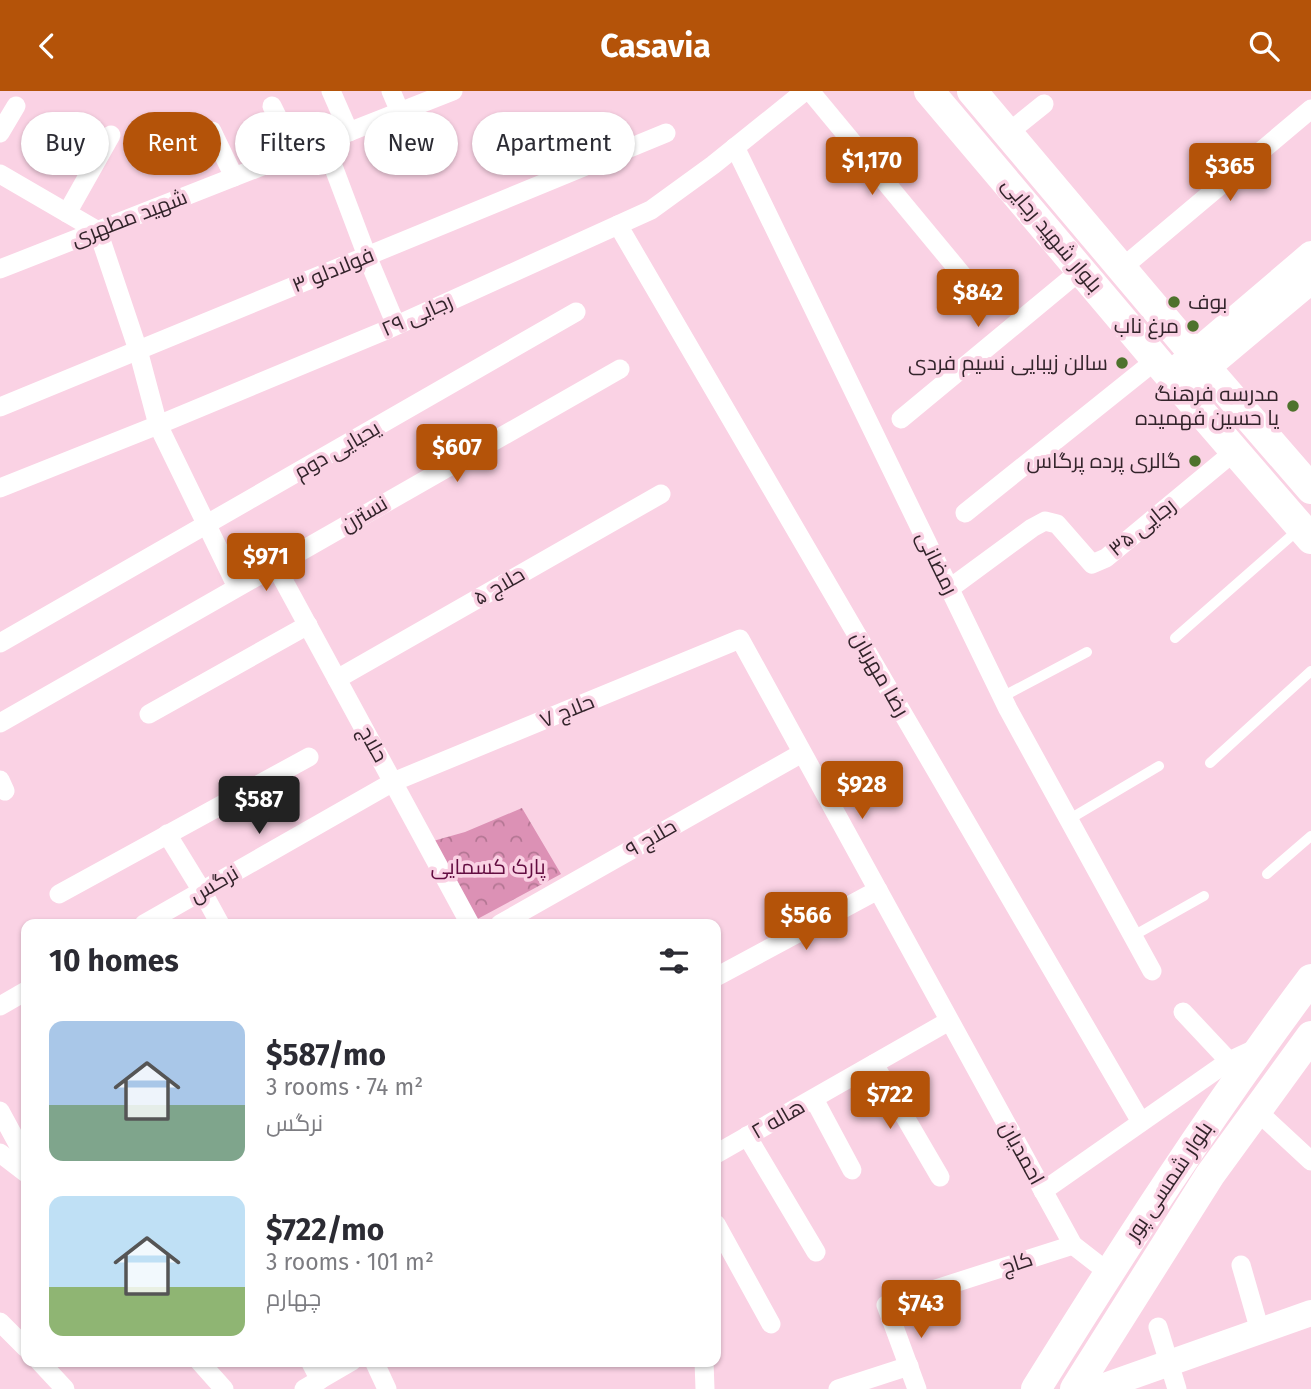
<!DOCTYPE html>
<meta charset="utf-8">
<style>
body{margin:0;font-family:"Fira Sans",Cairo,sans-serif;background:#f7f7f7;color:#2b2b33;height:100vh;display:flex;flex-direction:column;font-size:26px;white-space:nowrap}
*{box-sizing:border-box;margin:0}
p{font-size:23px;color:#7c7c81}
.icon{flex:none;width:38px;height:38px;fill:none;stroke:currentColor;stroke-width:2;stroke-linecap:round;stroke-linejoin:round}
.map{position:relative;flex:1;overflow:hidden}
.details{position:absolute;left:21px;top:828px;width:700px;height:448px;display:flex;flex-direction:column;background:#fff;border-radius:14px;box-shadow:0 2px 5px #0004}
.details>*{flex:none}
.banner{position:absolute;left:21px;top:21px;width:700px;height:63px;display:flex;gap:14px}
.price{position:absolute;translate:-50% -60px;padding:0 16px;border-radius:7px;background:#b45309;color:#fff;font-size:23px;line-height:46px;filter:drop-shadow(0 2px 4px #0008)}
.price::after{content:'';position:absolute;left:50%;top:42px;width:21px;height:16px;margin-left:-10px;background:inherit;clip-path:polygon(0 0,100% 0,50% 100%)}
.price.on{background:#222;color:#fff}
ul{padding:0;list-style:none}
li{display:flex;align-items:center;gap:21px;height:175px;padding:0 28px}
li span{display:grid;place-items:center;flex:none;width:196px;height:140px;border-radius:14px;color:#555}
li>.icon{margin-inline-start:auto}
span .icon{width:84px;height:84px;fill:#fffc;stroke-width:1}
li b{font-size:30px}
h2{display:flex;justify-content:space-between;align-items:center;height:84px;padding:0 28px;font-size:30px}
.tag{padding:0 24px;border-radius:32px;background:#fff;box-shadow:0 2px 5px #0004;font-size:24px;line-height:63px}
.tag.on{background:#b45309;color:#fff}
header{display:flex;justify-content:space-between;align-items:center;height:91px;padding:0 28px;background:#b45309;color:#fff;font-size:32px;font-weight:700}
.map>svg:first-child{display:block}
.park{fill:url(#park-crowns)}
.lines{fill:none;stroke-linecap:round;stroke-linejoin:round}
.lane{stroke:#fff;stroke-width:10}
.street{stroke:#fff;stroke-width:19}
.secondary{stroke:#fff;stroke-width:26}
.primary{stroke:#fff;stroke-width:30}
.poi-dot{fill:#4e722c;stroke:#fad2e4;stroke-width:2.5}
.labels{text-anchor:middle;stroke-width:7;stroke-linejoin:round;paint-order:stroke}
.street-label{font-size:21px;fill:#33242b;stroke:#fad2e4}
.poi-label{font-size:21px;fill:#33242b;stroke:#fad2e4;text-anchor:end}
.park-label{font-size:21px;fill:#630d41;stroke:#fad2e4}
</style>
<header><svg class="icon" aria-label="back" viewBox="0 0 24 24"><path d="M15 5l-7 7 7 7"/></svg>Casavia<svg class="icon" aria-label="search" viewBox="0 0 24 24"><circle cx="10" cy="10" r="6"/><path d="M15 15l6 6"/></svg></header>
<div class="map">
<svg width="1311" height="1298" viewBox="0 0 1311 1298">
<defs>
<pattern id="park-crowns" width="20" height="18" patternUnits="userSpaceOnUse" patternTransform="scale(1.75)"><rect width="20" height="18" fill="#dc91b5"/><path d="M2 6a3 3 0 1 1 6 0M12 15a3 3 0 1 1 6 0" fill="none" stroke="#b37693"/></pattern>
</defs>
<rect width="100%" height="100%" fill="#fad2e4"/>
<!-- park -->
<polygon class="park" points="522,717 561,783 470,832 426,752 465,741"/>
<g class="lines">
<!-- lane -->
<g class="lane">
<polyline points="1175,547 1298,439"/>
<polyline points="1002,606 1087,561"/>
<polyline points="1210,672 1311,580"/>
<polyline points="1068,729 1159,675"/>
<polyline points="1267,783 1311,745"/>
<polyline points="1133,845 1204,805"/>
</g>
<!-- street -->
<g class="street">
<polyline points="331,0 349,41"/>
<polyline points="391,0 400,21"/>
<polyline points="810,0 964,186"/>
<polyline points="272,15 295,62"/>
<polyline points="212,40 234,86"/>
<polyline points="0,42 16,15"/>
<polyline points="1008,42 1044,13"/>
<polyline points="324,51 367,165 396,234"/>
<polyline points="735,56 1008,618 1152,880"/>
<polyline points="0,83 98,140 138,259 158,334 237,496"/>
<polyline points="67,122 111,44"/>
<polyline points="618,134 1141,1031"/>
<polyline points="1122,177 1311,18"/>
<polyline points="0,178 453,0"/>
<polyline points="0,316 666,42"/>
<polyline points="901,328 1081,179"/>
<polyline points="0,397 158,334 384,240 651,119 713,74 805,0"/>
<polyline points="965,422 1156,269"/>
<polyline points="275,474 470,833"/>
<polyline points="949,498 1032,437 1045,430 1057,433 1092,473 1106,467 1235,360"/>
<polyline points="0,552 576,221"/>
<polyline points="337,588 661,403"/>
<polyline points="149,623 308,534"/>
<polyline points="0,632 620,278"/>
<polyline points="0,689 5,700"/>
<polyline points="167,743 202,800 220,833"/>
<polyline points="59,803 309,666"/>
<polyline points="144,833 393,691 740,548 1073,1154 1109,1182"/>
<polyline points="500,833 802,662"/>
<polyline points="716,886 878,799"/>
<polyline points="0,915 26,900"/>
<polyline points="1183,921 1229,970"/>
<polyline points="874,973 940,1086"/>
<polyline points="814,1008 852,1079"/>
<polyline points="0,1020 26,1068"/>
<polyline points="1257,1020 1311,1070"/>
<polyline points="747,1045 816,1161"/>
<polyline points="0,1062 26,1082"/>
<polyline points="716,1063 949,930"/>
<polyline points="1043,1100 1229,970 1259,956"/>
<polyline points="716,1133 771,1233"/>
<polyline points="1241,1174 1260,1240"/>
<polyline points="0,1231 26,1257"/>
<polyline points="1158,1236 1177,1298"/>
<polyline points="39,1270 65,1298"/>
<polyline points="199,1270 224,1298"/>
<polyline points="310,1270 320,1289"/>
<polyline points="374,1270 387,1298"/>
<polyline points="704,1270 705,1298"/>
<polyline points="304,1298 352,1270"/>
<polyline points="838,1298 909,1275"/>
<polyline points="917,1298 886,1214 1073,1154"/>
</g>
<!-- secondary -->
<g class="secondary">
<polyline points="1169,284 1311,163"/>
<polyline points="1182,298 1311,190"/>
<polyline points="1096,1298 1311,1222"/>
</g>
<!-- primary -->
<g class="primary">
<polyline points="929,0 1169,284 1311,448"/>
<polyline points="972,0 1194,263 1311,398"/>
<path d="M1036,1298C1123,1158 1212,1020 1311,888"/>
<polyline points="1075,1298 1210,1084 1311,945"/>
</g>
</g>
<!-- markers -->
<g class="poi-dot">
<circle cx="1174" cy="211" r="7"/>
<circle cx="1193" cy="235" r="7"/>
<circle cx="1122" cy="272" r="7"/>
<circle cx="1293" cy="315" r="7"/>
<circle cx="1195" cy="370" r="7"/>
</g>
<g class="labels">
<!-- street labels -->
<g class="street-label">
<text transform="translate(129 127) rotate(-21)" y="7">شهید مطهری</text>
<text transform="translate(1052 144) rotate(50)" y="7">بلوار شهید رجایی</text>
<text transform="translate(333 179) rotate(-22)" y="7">فولادلو ۳</text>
<text transform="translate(417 224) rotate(-24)" y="7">رجایی ۲۹</text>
<text transform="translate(337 359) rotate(-30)" y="7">یحیایی دوم</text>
<text transform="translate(364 423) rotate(-30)" y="7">نسترن</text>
<text transform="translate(1142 436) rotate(-39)" y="7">رجایی ۳۵</text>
<text transform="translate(937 472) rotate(64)" y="7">رمضانی</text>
<text transform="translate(499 495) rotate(-30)" y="7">حلاج ۵</text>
<text transform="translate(880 583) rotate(60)" y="7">رضا مهربان</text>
<text transform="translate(567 620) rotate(-22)" y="7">حلاج ۷</text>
<text transform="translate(373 653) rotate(61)" y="7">حلاج</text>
<text transform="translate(651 747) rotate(-30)" y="7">حلاج ۹</text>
<text transform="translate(214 793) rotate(-30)" y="7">نرگس</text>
<text transform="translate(778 1028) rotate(-30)" y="7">هاله ۲</text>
<text transform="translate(1022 1062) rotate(61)" y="7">احمدیان</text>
<text transform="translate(1169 1090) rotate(-56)" y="7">بلوار شمسی پور</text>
<text transform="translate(1017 1172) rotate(-18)" y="7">کاج</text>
</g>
<!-- poi labels -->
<g class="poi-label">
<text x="1188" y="218" text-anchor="start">بوف</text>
<text x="1179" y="242">مرغ ناب</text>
<text x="1108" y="279">سالن زیبایی نسیم فردی</text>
<text x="1279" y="310">مدرسه فرهنگ<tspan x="1279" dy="24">یا حسین فهمیده</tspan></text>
<text x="1181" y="377">گالری پرده پرگاس</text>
</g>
<!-- park labels -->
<g class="park-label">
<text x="488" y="783">پارک کسمایی</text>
</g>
</g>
</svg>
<b class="price" style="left:872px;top:106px">$1,170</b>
<b class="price" style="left:1230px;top:112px">$365</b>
<b class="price" style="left:978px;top:238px">$842</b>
<b class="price" style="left:457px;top:393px">$607</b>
<b class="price" style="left:266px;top:502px">$971</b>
<b class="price" style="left:862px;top:730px">$928</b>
<b class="price on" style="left:259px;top:745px">$587</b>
<b class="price" style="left:806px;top:861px">$566</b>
<b class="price" style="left:890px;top:1040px">$722</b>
<b class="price" style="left:921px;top:1249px">$743</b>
<div class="banner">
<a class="tag">Buy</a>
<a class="tag on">Rent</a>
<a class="tag">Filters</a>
<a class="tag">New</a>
<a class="tag">Apartment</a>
</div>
<section class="details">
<h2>10 homes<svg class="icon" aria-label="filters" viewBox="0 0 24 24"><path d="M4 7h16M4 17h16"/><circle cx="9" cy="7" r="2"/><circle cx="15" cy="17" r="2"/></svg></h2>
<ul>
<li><span style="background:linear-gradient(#a9c7e8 60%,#7fa58c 0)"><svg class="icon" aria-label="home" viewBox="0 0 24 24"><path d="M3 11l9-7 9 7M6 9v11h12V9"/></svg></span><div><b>$587/mo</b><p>3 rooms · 74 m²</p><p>نرگس</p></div></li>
<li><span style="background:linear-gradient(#bfe0f5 65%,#8fb573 0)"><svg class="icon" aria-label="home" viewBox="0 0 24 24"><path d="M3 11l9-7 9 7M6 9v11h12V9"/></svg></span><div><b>$722/mo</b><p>3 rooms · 101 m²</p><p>چهارم</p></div></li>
</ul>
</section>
</div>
